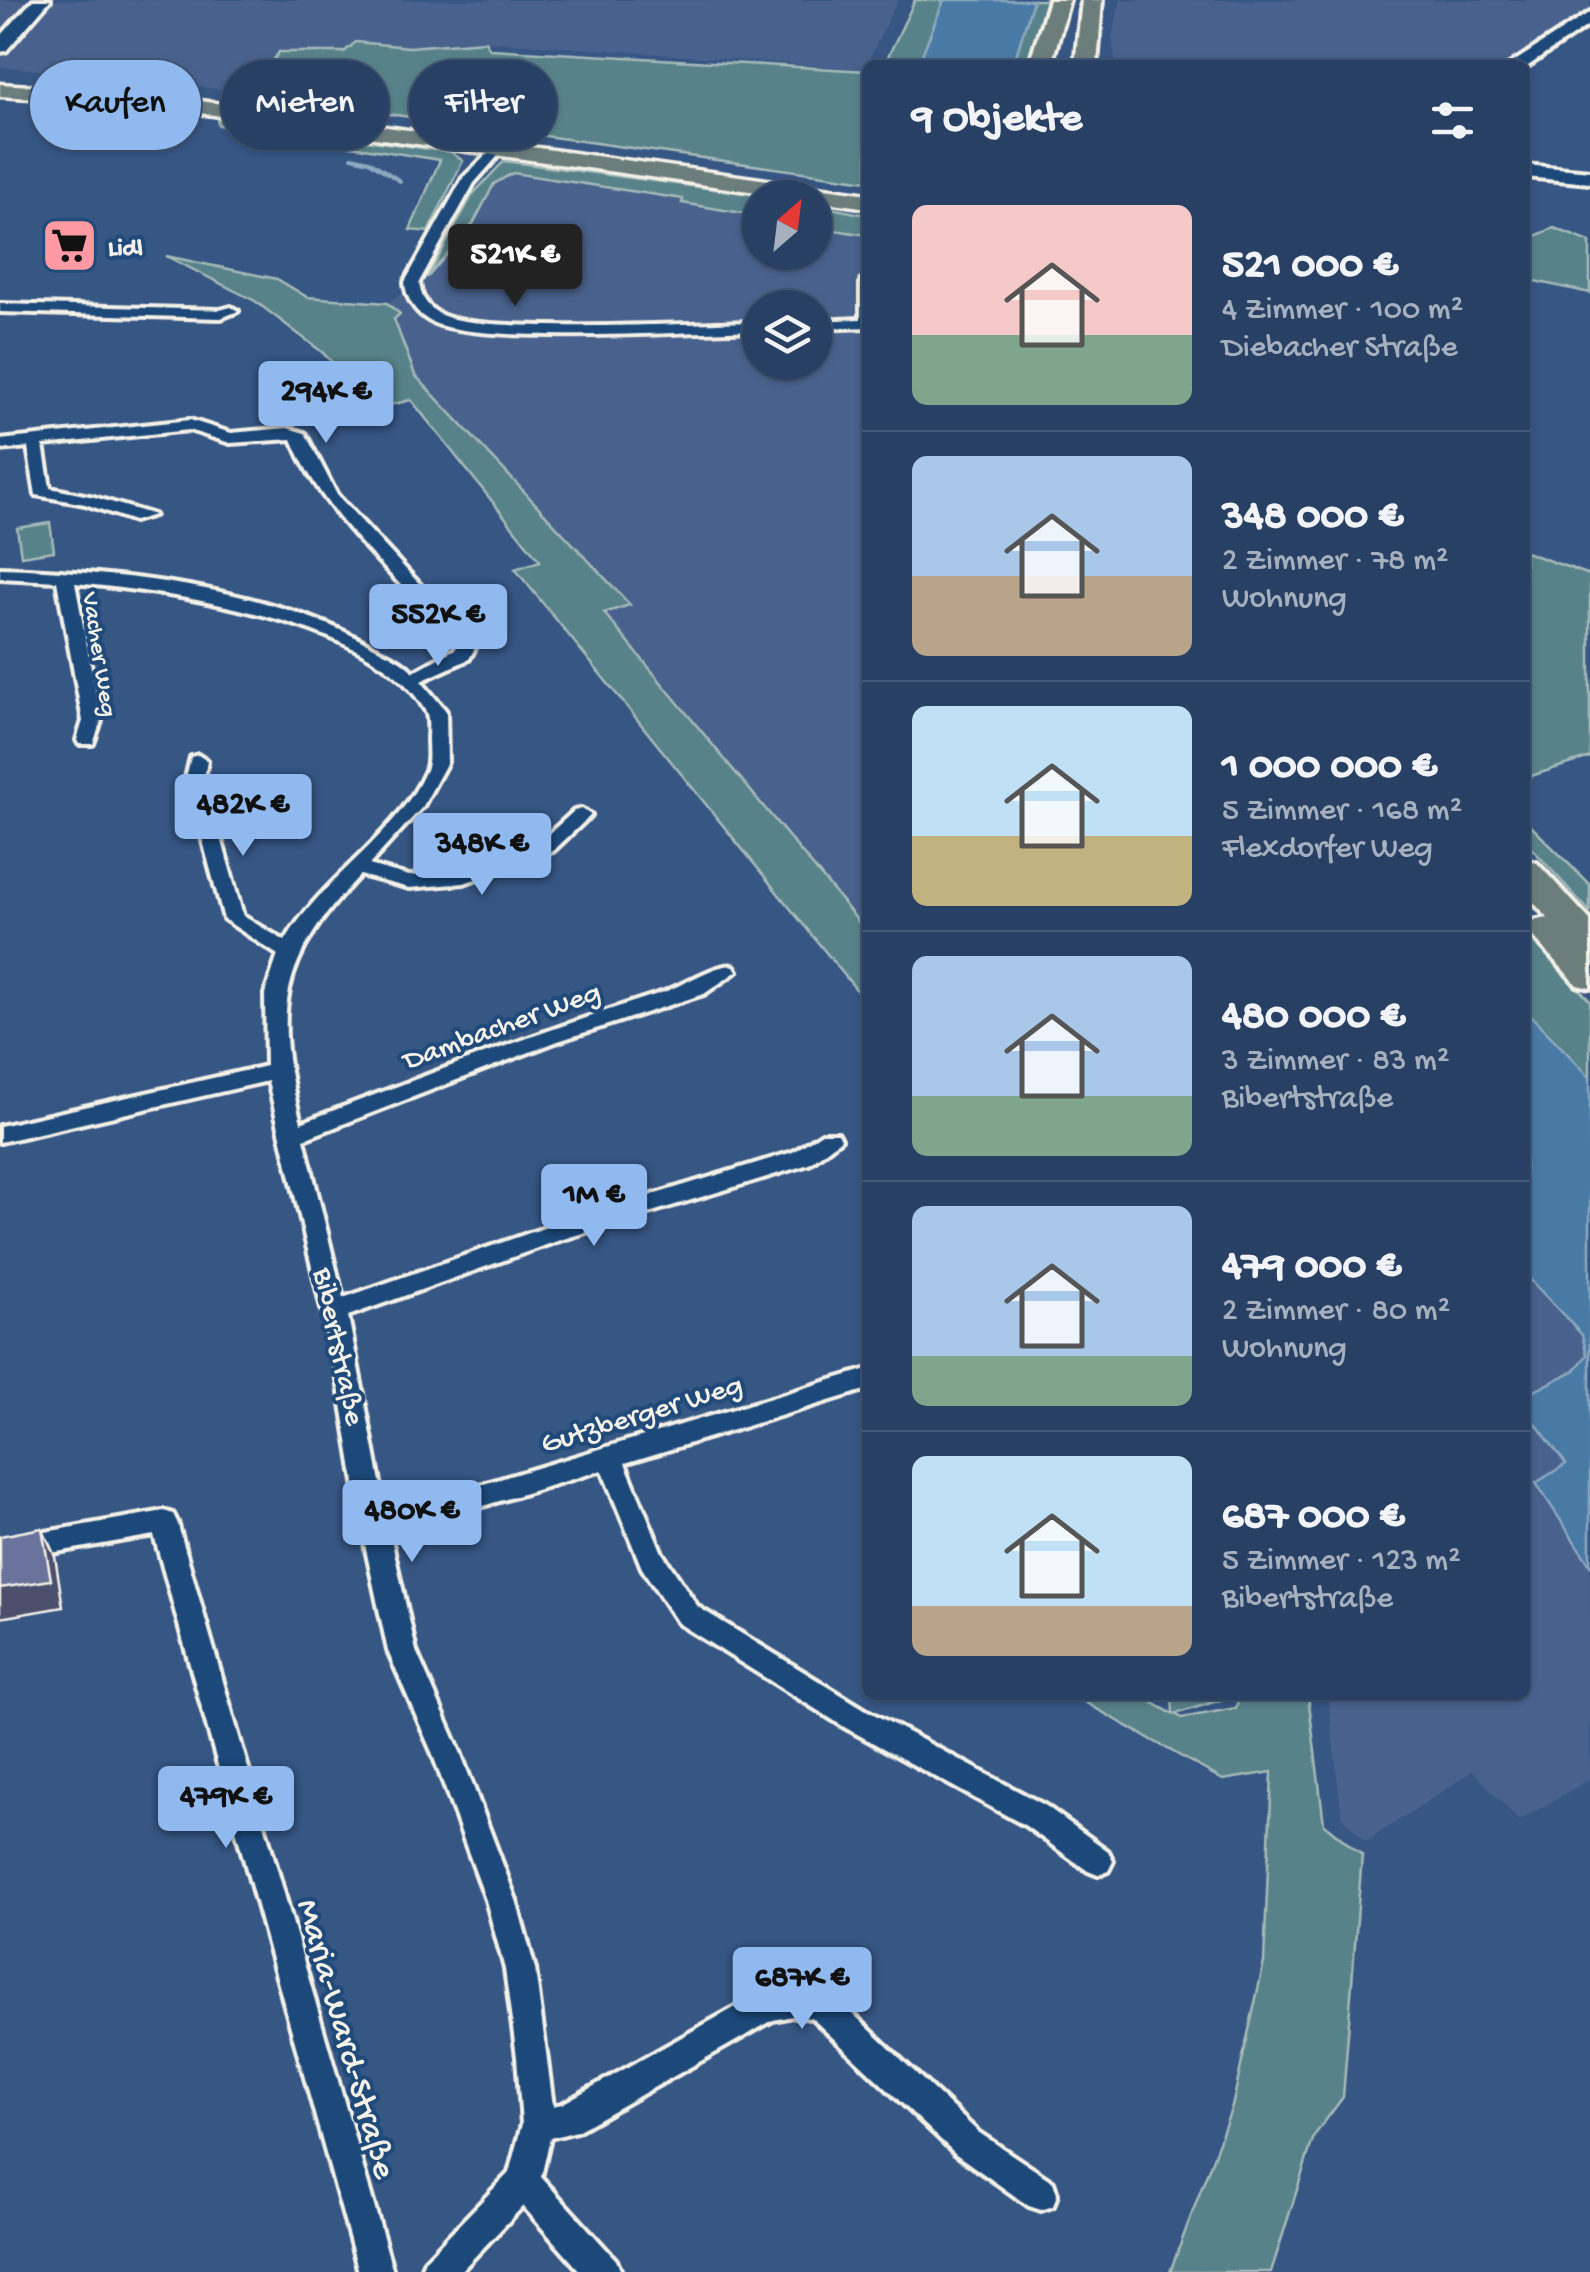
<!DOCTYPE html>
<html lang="de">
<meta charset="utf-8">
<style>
body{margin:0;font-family:"Gochi Hand",sans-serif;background:#304769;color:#f1f3f6;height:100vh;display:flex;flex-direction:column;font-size:38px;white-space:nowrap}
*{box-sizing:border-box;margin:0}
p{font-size:32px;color:#a5afbe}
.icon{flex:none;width:55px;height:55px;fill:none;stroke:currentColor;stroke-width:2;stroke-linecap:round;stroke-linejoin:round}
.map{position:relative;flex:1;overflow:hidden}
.sheet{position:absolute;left:862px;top:60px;width:668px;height:1640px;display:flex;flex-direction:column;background:#284063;border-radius:15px;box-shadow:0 2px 8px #0004,0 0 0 2px #445978}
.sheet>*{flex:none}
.hud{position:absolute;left:30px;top:60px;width:682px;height:90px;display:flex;gap:20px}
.needle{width:65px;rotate:28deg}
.fabs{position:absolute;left:742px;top:180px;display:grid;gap:20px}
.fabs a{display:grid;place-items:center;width:90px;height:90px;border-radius:50%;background:#284063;box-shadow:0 2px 8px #0004,0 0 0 2px #445978;font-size:50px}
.price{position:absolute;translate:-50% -85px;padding:0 22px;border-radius:10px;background:#90b9f0;color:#111;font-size:32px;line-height:65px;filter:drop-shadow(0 2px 5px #0008)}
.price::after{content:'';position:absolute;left:50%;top:60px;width:30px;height:22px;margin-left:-15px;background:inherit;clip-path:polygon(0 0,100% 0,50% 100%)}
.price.selected{background:#222;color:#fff}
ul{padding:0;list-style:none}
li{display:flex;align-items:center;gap:30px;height:250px;padding:0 50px}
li+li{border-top:2px solid #445978}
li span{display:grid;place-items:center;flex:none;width:280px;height:200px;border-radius:15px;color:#555}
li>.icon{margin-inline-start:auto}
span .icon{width:120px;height:120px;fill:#fffc;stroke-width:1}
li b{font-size:42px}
h2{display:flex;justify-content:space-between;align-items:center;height:120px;padding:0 50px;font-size:42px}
.tag{padding:0 35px;border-radius:45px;background:#284063;box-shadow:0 2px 8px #0004,0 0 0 2px #445978;font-size:35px;line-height:90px}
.tag.selected{background:#90b9f0;color:#111}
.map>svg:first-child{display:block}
.built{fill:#49628d;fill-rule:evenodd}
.green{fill:#588289;stroke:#a6bab8;stroke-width:2.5}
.water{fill:#4879a5;stroke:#8da9c0;stroke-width:2.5}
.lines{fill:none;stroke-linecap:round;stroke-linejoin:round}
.stream{stroke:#8da9c0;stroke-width:4}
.minor-casing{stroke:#f4f1e8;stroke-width:8}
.secondary-casing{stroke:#f4f1e8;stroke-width:8}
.primary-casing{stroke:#f4f1e8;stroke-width:7}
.trunk-casing{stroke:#f4f1e8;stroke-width:8}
.minor{fill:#1f4a7a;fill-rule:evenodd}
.secondary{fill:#1f4a7a;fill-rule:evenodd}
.primary{fill:#6c7e7c;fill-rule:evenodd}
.trunk{fill:#6c7e7c;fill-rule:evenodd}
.shaded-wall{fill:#4b506c;stroke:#f4f1e8;stroke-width:2.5}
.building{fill:#6b739b;stroke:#f4f1e8;stroke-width:2.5}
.labels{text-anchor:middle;stroke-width:8;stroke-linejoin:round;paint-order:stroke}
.far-poi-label{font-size:25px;font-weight:bold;fill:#f4f1e8;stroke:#1f4a7a;text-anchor:start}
.far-street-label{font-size:25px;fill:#f4f1e8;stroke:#1f4a7a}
.street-label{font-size:30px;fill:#f4f1e8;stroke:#1f4a7a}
.near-street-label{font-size:35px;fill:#f4f1e8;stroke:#1f4a7a}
</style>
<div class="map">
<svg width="1590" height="2272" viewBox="0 0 1590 2272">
<rect width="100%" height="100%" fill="#365684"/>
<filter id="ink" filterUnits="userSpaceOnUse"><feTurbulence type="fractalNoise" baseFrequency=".01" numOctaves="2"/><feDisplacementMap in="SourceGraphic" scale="20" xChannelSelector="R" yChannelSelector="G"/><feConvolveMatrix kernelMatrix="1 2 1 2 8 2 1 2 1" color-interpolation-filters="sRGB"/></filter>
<g filter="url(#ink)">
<!-- built -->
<g class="built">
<polygon points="0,0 898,0 864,69 485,41 409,47 356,42 344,52 279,52 255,88 245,94 152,78 0,67"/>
<polygon points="1121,0 1590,0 1590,10 1501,65 1116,65 1112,36"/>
<path d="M513,173L685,199L760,216V252H815V227L867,235V932L603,613L629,604L415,375L394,318L400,314L387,303L427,278L473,224L494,184ZM760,308H815V362H760Z"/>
<polygon points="1525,1274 1582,1335 1587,1355 1575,1370 1525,1396"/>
<polygon points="1525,1409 1567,1464 1537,1483 1590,1565 1590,1779 1519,1821 1473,1771 1366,1842 1342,1817 1328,1695 1525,1695"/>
</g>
<!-- green -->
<g class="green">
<polygon points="915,0 944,0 918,65 884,65"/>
<polygon points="1033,0 1052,0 1032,65 1013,65"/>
<polygon points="485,41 490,49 867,71 867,181 245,94 255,88 279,52 344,52 356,42 409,47"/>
<polygon points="217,119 451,152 463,161 428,232 410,230 440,160 218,125"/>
<polygon points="504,161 774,197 760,198 760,216 682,203 683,199 513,173 494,184 473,224 427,278 473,194"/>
<polygon points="815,205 867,215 867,235 815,227"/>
<polygon points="1554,228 1590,242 1590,293 1525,279 1525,240"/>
<polygon points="166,256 277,279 307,297 387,303 400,314 394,319 415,375 630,605 604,613 867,932 867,1003 515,569 540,561 411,400 377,408 322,352 255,301"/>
<polygon points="50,523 54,551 21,556 17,528"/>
<polygon points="1525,552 1590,575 1590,757 1525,778"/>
<polygon points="1525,820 1590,885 1590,912 1525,841"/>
<polygon points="1525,931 1590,1001 1590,1077 1525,1010"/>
<polygon points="1072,1695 1139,1695 1173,1714 1172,1695 1227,1698 1175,1714 1182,1718 1236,1708 1239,1695 1308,1695 1324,1824 1362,1855 1343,2097 1314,2136 1271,2272 1170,2272 1232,2107 1264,1962 1272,1772 1223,1780"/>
</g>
<!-- water -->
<g class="water">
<polygon points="944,0 1033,0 1013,65 918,65"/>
<polygon points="1525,1010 1590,1077 1590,1565 1536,1483 1566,1464 1525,1409 1525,1396 1575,1370 1587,1355 1582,1335 1525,1274"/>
</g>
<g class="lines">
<!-- stream -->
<polyline class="stream" points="352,157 369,161 400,181"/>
<defs>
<g id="minor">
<path d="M506,136L512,140L474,183L419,282C420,295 426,306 438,313C471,336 705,322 760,322V330C700,331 468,346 428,320C414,311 406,297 405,282L463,178Z"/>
<polygon points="868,277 868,327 815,329 815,321 861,319 861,281"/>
<polygon points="0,304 220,310 231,307 238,311 221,318 0,312"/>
<path d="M190,420L231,433L287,428L305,433L337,495L451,618L475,648L469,659L421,681L446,711L447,762L423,806L369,865L409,876L461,871L539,843L574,811L581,809L591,815L553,851L464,883L409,888L360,875C278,962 273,1009 301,1123C421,1077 541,1031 664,992C682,986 719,962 734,966L737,971L704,994L558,1041L304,1139L343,1298L544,1228L793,1152L822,1133H838L841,1139L809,1164L560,1240L348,1316L386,1513L868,1369V1389L625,1463L662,1553L698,1607L866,1710L1046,1806L1108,1851L1113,1861L1108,1871L1098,1875L1088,1871L1026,1826L846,1728L678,1623L642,1568L602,1470L390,1534L416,1651L460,1752L516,1900L535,1969L553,2106L562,2104L752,1998C782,1986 802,1982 833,1995L978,2132L1053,2182L1057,2194L1053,2206L1041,2210L1029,2206L956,2154L812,2018L792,2016L773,2020L577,2131L550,2138L541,2177L616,2260L621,2272H581L523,2206L460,2272H420L425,2260L509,2173L522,2124L517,2057L505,1969L486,1900L432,1752L388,1651L366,1549L336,1368L268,1081L0,1142V1126L266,1066L265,994L278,955L224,919L186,778L191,757L198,755L207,761L204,778L243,916L285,941C322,878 398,835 426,770C430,760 428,750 428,739C428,730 430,717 425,710C377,620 168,592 75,583L101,721L93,744H79L77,740L83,721L57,581L0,578V568C119,572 269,587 374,647C387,654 403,660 413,672L457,648C402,577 327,525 292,439L230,443L189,430L43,445L50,488L94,497L154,515L134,521L85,504L36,495L28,447L0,450V440Z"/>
<polygon points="164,1511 173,1514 177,1522 393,2272 359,2272 154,1535 0,1562 0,1540"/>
</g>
<g id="secondary">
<polygon points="33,0 50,0 6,51 0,52 0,37"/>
<polygon points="1590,12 1590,24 1525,68 1509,65"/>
<polygon points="1525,165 1590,171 1590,183 1525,177"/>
</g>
<polygon id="primary" points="0,84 150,94 868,194 868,208 150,106 0,96"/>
<g id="trunk">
<polygon points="1049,0 1069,0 1051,65 1029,65"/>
<polygon points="1082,0 1102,0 1097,65 1075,65"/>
<polygon points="1525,860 1537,863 1590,920 1590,988 1577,985 1527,929 1532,921 1548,918 1525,893"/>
</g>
</defs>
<!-- minor casing -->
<use href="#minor" class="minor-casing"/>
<!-- secondary casing -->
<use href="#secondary" class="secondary-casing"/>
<!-- primary casing -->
<use href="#primary" class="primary-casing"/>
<!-- trunk casing -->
<use href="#trunk" class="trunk-casing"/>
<!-- minor -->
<use href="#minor" class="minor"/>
<!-- secondary -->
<use href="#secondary" class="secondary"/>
<!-- primary -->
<use href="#primary" class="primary"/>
<!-- trunk -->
<use href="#trunk" class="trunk"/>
</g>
<!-- shaded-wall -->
<polygon class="shaded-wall" points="42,1528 55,1556 63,1607 0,1618 0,1588"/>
<!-- building -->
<polygon class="building" points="42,1528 51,1580 0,1588 0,1536"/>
</g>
<!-- icons -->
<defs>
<symbol id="supermarket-square" viewBox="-11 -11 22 22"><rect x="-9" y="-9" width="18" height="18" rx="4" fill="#ff9aa2" stroke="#1f4a7a"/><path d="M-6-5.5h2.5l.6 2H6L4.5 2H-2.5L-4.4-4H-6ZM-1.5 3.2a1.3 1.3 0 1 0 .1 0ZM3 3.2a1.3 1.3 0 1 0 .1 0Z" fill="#111"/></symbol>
</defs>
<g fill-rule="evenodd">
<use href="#supermarket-square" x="38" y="214" width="63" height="63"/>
</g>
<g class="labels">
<!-- far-poi labels -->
<g class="far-poi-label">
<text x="108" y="255">Lidl</text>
</g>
<!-- far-street labels -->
<g class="far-street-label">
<text transform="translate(102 654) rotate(81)" y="9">Vacher Weg</text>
</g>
<!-- street labels -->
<g class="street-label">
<text transform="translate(501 1024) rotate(-20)" y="10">Dambacher Weg</text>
<text transform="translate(341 1346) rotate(78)" y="10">Bibertstraße</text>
<text transform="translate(641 1412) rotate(-17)" y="10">Gutzberger Weg</text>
</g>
<!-- near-street labels -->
<g class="near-street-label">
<text transform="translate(349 2038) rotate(74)" y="12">Maria-Ward-Straße</text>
</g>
</g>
</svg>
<div class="fabs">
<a><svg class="needle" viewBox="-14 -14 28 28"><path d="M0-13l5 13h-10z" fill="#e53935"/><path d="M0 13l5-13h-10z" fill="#a5afbe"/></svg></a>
<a><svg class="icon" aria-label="layers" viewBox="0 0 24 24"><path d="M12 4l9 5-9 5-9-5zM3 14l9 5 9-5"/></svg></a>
</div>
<b class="price selected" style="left:515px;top:309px">521K €</b>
<b class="price" style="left:326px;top:446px">294K €</b>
<b class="price" style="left:438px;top:669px">552K €</b>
<b class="price" style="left:243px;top:859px">482K €</b>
<b class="price" style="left:482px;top:898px">348K €</b>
<b class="price" style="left:594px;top:1249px">1M €</b>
<b class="price" style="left:412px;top:1565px">480K €</b>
<b class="price" style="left:226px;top:1851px">479K €</b>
<b class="price" style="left:802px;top:2032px">687K €</b>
<div class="hud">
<a class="tag selected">Kaufen</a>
<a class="tag">Mieten</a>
<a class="tag">Filter</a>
</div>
<section class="sheet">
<h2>9 Objekte<svg class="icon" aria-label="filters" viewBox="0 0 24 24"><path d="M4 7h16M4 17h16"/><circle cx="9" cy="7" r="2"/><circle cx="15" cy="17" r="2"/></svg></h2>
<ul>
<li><span style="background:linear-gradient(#f6c9c9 65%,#7fa58c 0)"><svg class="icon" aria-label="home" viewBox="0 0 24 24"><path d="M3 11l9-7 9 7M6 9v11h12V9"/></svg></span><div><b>521 000 €</b><p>4 Zimmer · 100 m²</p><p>Diebacher Straße</p></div></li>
<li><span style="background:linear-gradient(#a9c7e8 60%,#b9a48a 0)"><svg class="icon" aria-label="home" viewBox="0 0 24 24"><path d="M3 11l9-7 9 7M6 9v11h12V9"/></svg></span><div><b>348 000 €</b><p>2 Zimmer · 78 m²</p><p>Wohnung</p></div></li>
<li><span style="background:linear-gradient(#bfe0f5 65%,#c2b280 0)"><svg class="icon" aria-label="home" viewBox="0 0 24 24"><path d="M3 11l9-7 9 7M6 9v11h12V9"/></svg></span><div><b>1 000 000 €</b><p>5 Zimmer · 168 m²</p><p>Flexdorfer Weg</p></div></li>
<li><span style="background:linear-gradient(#a9c7e8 70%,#7fa58c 0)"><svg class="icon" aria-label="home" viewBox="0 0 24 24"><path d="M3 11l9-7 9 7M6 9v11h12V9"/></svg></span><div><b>480 000 €</b><p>3 Zimmer · 83 m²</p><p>Bibertstraße</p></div></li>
<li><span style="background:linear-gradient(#a9c7e8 75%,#7fa58c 0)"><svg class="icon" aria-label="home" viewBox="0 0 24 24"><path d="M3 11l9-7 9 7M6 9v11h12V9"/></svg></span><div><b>479 000 €</b><p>2 Zimmer · 80 m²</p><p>Wohnung</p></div></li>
<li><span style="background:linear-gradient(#bfe0f5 75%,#b9a48a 0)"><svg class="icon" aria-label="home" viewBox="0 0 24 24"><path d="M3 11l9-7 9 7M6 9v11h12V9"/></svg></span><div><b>687 000 €</b><p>5 Zimmer · 123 m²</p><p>Bibertstraße</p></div></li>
</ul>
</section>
</div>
